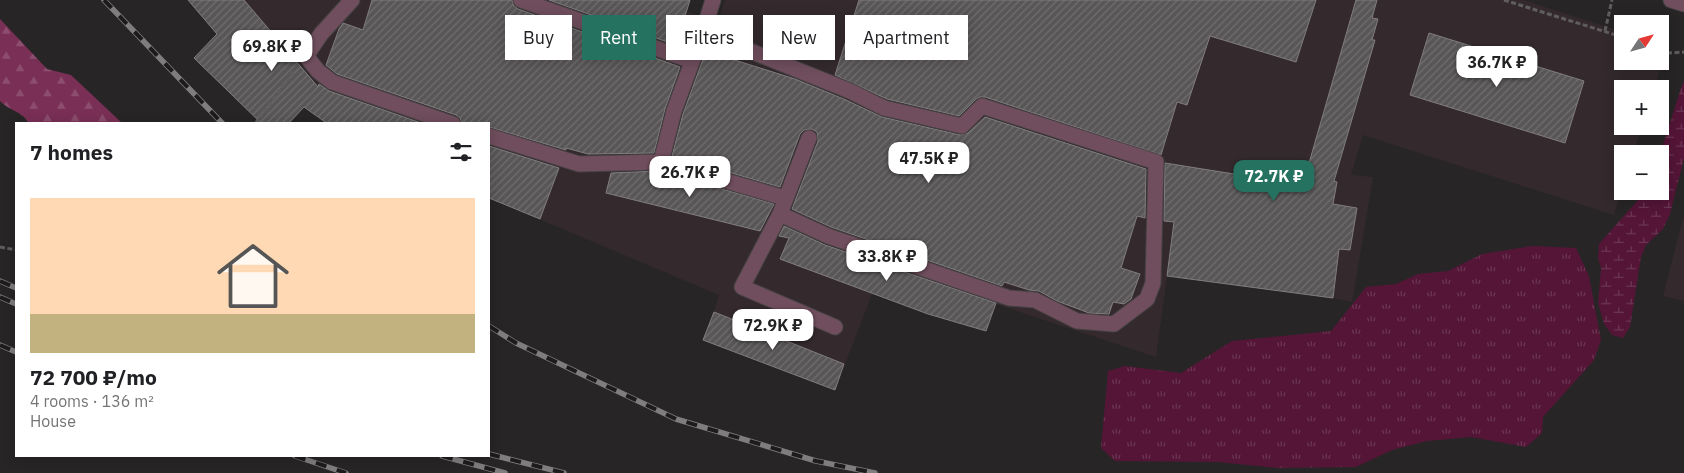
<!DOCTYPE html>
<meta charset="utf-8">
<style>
body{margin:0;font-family:"IBM Plex Sans",sans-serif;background:#f2f2f2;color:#202124;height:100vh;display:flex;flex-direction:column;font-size:19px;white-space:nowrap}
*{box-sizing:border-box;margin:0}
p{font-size:16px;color:#757577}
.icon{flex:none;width:28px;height:28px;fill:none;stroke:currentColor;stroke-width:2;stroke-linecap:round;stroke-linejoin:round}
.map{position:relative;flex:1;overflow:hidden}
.details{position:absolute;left:15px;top:122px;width:475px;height:335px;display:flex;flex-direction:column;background:#fff;border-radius:0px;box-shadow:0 2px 12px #0003}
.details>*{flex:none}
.guide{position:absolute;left:505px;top:15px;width:475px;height:45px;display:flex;gap:10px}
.needle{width:32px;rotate:54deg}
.buttons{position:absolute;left:1614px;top:15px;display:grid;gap:10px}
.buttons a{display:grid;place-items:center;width:55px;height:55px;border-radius:0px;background:#fff;box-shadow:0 2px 12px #0003;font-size:25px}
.price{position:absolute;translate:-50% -42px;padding:0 11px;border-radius:10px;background:#fff;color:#222;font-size:16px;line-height:32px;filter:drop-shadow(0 1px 2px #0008)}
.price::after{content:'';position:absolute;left:50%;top:30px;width:15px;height:11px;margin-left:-8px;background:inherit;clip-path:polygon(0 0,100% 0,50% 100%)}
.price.selected{background:#267261;color:#fff}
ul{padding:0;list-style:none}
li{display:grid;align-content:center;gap:10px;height:265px;padding:0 15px}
li span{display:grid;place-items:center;height:155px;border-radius:0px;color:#555}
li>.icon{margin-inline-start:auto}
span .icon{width:90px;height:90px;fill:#fffc;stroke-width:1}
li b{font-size:21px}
h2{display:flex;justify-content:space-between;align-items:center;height:60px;padding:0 15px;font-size:21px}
.tag{padding:0 18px;border-radius:0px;background:#fff;box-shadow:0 2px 12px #0003;font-size:18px;line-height:45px}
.tag.selected{background:#267261;color:#fff}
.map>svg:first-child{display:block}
.built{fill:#342a2e}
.grass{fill:url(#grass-tufts)}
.forest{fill:url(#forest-firs)}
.wetland{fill:url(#wetland-marsh)}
.building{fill:url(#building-hatch);stroke:#817d7e}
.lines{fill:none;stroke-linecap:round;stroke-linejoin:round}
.minor-casing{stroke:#454243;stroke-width:17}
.path{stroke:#605d5e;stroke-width:3;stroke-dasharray:5 2.5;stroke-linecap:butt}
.minor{stroke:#704e5d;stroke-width:15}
.rail-casing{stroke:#807d7e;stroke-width:5.5}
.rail{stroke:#1e1b1c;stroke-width:4;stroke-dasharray:11;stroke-linecap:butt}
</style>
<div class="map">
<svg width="1684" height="473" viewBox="0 0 1684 473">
<defs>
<pattern id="grass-tufts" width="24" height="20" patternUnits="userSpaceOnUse" patternTransform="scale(1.25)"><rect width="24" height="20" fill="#541537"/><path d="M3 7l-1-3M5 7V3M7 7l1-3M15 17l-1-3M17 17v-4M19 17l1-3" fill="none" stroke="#6c3654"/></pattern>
<pattern id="forest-firs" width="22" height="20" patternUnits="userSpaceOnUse" patternTransform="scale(1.25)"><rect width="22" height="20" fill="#7a2f56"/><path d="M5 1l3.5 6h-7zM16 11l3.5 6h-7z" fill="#8c4d6e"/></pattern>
<pattern id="wetland-marsh" width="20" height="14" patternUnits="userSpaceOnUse" patternTransform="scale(1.25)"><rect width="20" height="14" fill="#541537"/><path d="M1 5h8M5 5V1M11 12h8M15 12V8" fill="none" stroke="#6c3654"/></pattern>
<pattern id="building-hatch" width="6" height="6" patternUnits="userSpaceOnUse" patternTransform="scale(1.25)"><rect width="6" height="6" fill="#595657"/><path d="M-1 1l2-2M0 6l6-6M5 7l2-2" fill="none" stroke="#706e6f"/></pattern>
</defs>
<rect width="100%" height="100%" fill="#282526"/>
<!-- built -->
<g class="built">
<polygon points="188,0 653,0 718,22 725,0 1523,0 1622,32 1622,61 1660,61 1660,44 1667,46 1654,89 1622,89 1622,126 1642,126 1633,154 1622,154 1622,187 1614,215 1363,135 1351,175 1373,177 1352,302 1333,298 1167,276 1156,357 996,304 986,331 928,314 872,294 835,390 703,340 714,312 719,295 489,198 489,124 328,124 289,97 205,19"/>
<polygon points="1684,215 1684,301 1663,296"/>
</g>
<!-- grass -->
<polygon class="grass" points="1532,246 1576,248 1589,276 1601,340 1594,360 1543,417 1542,433 1526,447 1471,437 1427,441 1392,450 1356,467 1277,468 1218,462 1115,461 1101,448 1108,371 1125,366 1181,373 1232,341 1331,331 1366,287 1396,284 1418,274 1448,271 1482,254"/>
<!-- forest -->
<path class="forest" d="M0,19L47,69L71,75L123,124H29C24,112 8,110 0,101Z"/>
<!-- wetland -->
<polygon class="wetland" points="1684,82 1684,158 1670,214 1663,229 1646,245 1641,257 1630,327 1623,338 1612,335 1604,324 1598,303 1601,268 1598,258 1599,244 1646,191 1660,191 1660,154 1681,88"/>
<!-- building -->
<g class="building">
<polygon points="188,0 244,0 318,87 319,84 329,91 424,124 328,124 304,107 288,124 262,124 194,58 217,34"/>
<polygon points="372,0 512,0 514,6 518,9 680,67 665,109 654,153 588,154 566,148 566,150 489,127 489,124 462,124 460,118 456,115 337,74 326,65 339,29 343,23 363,30"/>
<polygon points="549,0 690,0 677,42 688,45 687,49"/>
<polygon points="859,0 1316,0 1296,62 1210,36 1187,105 1177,102 1161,155 985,97 980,97 976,99 959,116 887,99 835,75"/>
<polygon points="1356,0 1377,0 1372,18 1378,19 1372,40 1375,40 1334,181 1337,182 1333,204 1357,208 1350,250 1339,249 1333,298 1167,276 1174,222 1164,221 1165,163 1284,182 1285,174 1305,177"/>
<polygon points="1429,33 1584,81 1565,143 1410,95"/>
<polygon points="706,51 795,79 846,100 882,117 960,135 968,133 985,117 1146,169 1145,218 1137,216 1121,268 1140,274 1131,299 1124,304 1113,302 1109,314 1089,313 1057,301 1039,291 1029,290 1004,282 1002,286 831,227 792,209 818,141 817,132 812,129 804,130 800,134 780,187 672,156 683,114"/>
<polygon points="489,146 559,168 540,219 489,198"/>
<polygon points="660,171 774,204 760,231 606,193 611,173"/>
<polygon points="784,226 825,245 996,303 986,331 928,314 780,259 789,238 779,236"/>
<polygon points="714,312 844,364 835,390 703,340"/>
</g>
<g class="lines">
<defs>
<g id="minor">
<polyline points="352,0 321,34 306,56 318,71 332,82 453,124"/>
<polyline points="521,0 692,61"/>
<polyline points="1671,0 1684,4"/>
<polyline points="703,32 850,91 884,108 962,126 982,106 1156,162 1153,283 1147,299 1114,324 1077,321 1035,300 1009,298 828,236 780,214"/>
<polyline points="489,136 579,164 661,162 785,198"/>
<polyline points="809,138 780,214 742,287 835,327"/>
<polyline points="661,162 674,111 703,32 713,0"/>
</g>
</defs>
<!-- minor casing -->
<use href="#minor" class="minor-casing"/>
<!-- path -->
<g class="path">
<polyline points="1504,0 1622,37"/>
<polyline points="1605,31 1612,0"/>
<polyline points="1660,50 1669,53 1684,52"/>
<polyline points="255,124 293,72"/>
<polyline points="0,247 16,250"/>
</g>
<!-- minor -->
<use href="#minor" class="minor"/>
<defs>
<g id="rail">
<polyline points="104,0 223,124"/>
<polyline points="0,281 16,288"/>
<polyline points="0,297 16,304"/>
<polyline points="489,326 516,343 676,419 816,461 875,473"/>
<polyline points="0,345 16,352"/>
<polyline points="489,454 564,473"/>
<polyline points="295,456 346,473"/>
<polyline points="442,456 505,473"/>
</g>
</defs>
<!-- rail casing -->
<use href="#rail" class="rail-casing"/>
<!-- rail -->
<use href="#rail" class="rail"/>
</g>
</svg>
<div class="buttons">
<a><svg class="needle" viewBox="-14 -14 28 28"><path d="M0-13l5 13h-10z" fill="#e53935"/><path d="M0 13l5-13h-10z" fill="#757577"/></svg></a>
<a>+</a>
<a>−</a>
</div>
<b class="price" style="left:272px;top:72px">69.8K ₽</b>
<b class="price" style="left:1497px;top:88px">36.7K ₽</b>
<b class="price" style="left:929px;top:184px">47.5K ₽</b>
<b class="price" style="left:690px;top:198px">26.7K ₽</b>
<b class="price selected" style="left:1274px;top:202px">72.7K ₽</b>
<b class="price" style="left:887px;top:282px">33.8K ₽</b>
<b class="price" style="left:773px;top:351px">72.9K ₽</b>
<div class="guide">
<a class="tag">Buy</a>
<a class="tag selected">Rent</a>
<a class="tag">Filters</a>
<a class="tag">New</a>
<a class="tag">Apartment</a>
</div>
<section class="details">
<h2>7 homes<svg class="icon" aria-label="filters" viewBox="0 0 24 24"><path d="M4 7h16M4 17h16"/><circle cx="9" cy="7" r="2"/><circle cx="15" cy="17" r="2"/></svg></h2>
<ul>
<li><span style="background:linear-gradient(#ffd9b3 75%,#c2b280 0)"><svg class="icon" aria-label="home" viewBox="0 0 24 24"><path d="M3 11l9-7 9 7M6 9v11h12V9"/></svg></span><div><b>72 700 ₽/mo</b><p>4 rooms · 136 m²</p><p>House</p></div></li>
</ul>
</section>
</div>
